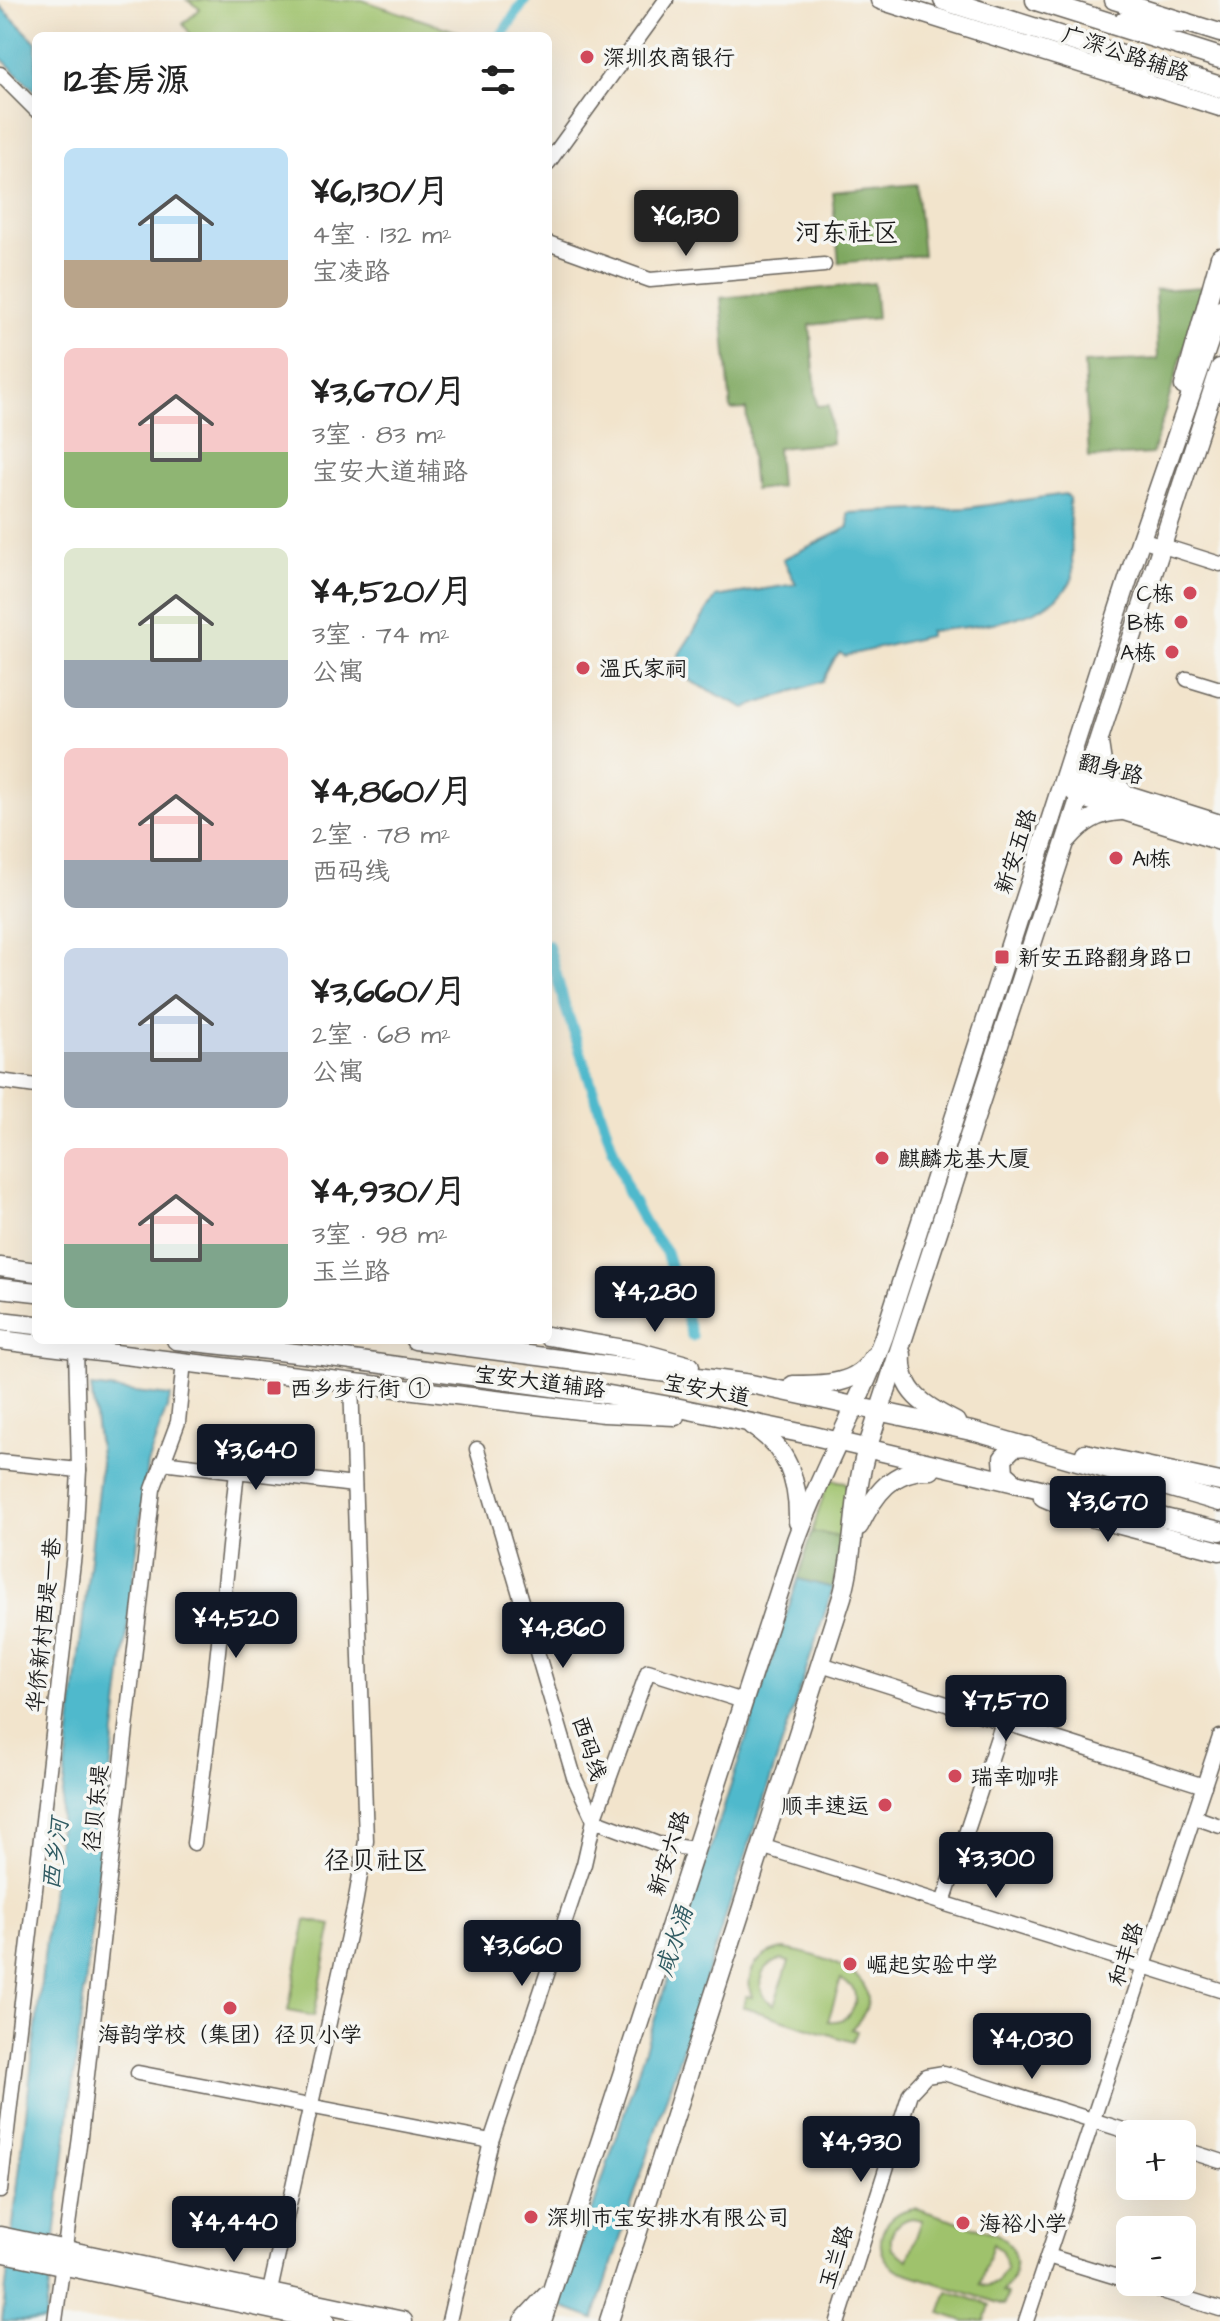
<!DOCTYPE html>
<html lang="zh">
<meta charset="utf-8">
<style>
body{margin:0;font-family:"Architects Daughter","LXGW WenKai TC",sans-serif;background:#f2f2f2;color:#222;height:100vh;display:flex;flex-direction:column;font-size:30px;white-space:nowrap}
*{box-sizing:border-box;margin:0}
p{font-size:26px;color:#767676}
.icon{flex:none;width:44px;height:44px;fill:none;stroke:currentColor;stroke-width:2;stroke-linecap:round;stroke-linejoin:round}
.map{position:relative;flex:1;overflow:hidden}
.side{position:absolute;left:32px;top:32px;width:520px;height:1312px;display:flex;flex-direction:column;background:#fff;border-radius:12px;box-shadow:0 8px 32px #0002}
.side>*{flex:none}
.fabs{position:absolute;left:1116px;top:2120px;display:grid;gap:16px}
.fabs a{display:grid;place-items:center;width:80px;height:80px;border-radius:12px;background:#fff;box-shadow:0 8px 32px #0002;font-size:40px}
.price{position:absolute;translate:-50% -68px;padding:0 18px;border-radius:8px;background:#111827;color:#fff;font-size:26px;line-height:52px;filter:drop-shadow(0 2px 4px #0008)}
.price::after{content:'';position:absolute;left:50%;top:48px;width:24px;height:18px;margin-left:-12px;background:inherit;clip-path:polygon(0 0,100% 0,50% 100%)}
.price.active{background:#222;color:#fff}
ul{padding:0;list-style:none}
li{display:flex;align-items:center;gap:24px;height:200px;padding:0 32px}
li span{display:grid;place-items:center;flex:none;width:224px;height:160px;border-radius:12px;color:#555}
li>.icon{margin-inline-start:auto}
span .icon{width:96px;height:96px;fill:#fffc;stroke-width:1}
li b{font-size:34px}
h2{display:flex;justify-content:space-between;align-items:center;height:96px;padding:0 32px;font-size:34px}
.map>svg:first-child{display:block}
.green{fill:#9fc26c;stroke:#5e6f44;stroke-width:2;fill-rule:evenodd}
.forest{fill:#7fa860;stroke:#4e623e;stroke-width:2}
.water{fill:#4fb9cc;stroke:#366a74;stroke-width:2}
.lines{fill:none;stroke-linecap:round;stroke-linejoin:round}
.canal{stroke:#4fb9cc;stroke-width:11}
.minor-casing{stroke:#67625a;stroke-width:17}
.major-casing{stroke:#67625a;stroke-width:21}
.highway-casing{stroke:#67625a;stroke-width:23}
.minor{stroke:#fff;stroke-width:14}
.major{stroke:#fff;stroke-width:18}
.highway{stroke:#fff;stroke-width:20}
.poi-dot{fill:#d1495b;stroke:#f6f6f2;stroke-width:3}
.labels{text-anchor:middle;stroke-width:7;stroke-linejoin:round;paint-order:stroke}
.street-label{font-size:22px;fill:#1c1c1c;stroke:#f6f6f2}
.poi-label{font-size:22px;fill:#1c1c1c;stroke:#f6f6f2;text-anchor:start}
.water-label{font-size:24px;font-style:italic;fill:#305b62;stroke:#f6f6f2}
.quarter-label{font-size:26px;fill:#1c1c1c;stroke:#f6f6f2}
</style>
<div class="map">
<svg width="1220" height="2321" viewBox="0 0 1220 2321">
<rect width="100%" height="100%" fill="#f6f6f2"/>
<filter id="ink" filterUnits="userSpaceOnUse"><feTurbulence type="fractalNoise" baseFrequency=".0125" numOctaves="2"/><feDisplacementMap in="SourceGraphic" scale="16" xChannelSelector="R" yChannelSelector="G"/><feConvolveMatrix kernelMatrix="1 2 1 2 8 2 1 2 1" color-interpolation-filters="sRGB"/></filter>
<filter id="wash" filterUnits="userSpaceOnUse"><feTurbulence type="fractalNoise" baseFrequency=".006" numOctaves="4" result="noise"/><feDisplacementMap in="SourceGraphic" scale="32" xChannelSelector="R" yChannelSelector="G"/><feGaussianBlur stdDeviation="1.8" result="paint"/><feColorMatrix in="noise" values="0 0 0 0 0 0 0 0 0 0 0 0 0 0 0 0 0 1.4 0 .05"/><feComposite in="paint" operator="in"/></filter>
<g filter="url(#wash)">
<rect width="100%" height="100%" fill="#f2e4cc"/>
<!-- green -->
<g class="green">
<polygon points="187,0 362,0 458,32 457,36 192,36 183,24 200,9"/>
<polygon points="832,1480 845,1482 848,1487 841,1537 812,1532 828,1481"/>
<polygon points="306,1920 332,1925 314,2016 288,2011"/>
<path d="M784,1949C822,1954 903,1980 851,2029L857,2031L853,2042L743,2007L746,1996L752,1997C743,1972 759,1952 784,1949ZM782,1960L789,1962L774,2005C753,1992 757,1965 782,1960ZM841,1979L853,1988C860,2007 849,2023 828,2021Z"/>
<path d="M915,2208L997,2234C1020,2248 1021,2274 1002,2292L1007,2294L1004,2305L900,2271C866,2254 881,2211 915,2208ZM912,2218L922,2220L908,2260L892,2249C888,2233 895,2221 912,2218ZM993,2244L1002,2251L1007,2268L997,2283L986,2286L980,2284Z"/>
<polygon points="948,2291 990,2305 985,2321 964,2321 940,2313"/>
</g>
<!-- forest -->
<g class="forest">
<polygon points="916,184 923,255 839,263 832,192"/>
<polygon points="874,283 877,318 810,325 817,406 829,405 832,443 777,448 780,487 754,490 746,409 731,410 721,298"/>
<polygon points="1203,287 1152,454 1089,458 1084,363 1158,359 1155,290"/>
<polygon points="812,1532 841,1537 833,1588 798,1579"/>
</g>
<!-- water -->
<g class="water">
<polygon points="0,6 36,42 36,92 0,57"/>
<path d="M1065,494L1069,498L1073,577C1055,622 971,627 929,631V636L845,656L840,653L835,658L823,681L745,708L690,681L678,656L716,597L796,584L783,559L849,527L848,513L967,508Z"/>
<polygon points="91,1387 171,1396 147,1464 45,2321 2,2321 101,1463"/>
<polygon points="798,1579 833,1588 594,2319 561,2307"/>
</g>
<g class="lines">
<!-- canal -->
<g class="canal">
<polyline points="501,36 525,0"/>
<polyline points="548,945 564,1003 627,1191 645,1224 666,1252 692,1336"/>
</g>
</g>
</g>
<g filter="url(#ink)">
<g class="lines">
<defs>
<g id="minor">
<polyline points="0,74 36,110"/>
<polyline points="548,163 666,0"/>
<polyline points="548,243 650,280 824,265"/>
<polyline points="1141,539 1220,564"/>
<polyline points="1187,679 1220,689"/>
<polyline points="0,1081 36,1086"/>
<polyline points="477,1449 574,1777 594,1820 658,1844 694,1849"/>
<polyline points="0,1462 79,1470"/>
<polyline points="162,1462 354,1485"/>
<polyline points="821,1664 1204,1786"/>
<polyline points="1194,1817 1220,1826"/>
<polyline points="194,1843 214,1689 237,1471"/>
<polyline points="761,1846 1220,1990"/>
<polyline points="943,1903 1003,1722"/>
<polyline points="138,2073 491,2141"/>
<polyline points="1182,2149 1220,2161"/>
<polyline points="0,2191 75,1545 79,1470 76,1348"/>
<polyline points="1048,2256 1130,2281"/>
<polyline points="1133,2282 1220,2309"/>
<polyline points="268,2300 355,1904 366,1841 351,1381"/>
<polyline points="55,2321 80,2137 153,1489 178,1422 184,1361"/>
<polyline points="449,2321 491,2141 584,1864 594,1820 648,1671 743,1701"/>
<polyline points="838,2321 910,2093 926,2076 944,2073 1136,2134"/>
<polyline points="1026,2321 1220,1737"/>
</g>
<g id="major">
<polyline points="880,0 1220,107"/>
<polyline points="1114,0 1220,33"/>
<polyline points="1184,386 1220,257"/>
<polyline points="1099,743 1103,769 1124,793"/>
<polyline points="1074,781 1084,781 1220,824"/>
<polyline points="1070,788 1079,797 1220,841"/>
<path d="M1068,839C1082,822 1098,812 1121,811"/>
<polyline points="0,1267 36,1272"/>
<polyline points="0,1288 36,1292"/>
<polyline points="0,1321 36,1325"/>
<polyline points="548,1336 636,1351 690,1366"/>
<polyline points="0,1340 604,1413 675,1416"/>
<polyline points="176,1340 323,1356 604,1394 675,1407 810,1435 1220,1531"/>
<polyline points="415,1340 751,1384 976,1432 1220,1502"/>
<path d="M902,1354C899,1392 925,1406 956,1422"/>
<path d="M793,1385C821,1385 858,1386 873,1357"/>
<path d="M751,1425C787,1447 799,1480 798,1522"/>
<polyline points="1085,1453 1220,1482"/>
<polyline points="1017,1484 1004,1473 1003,1458 1014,1447 1028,1446"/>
<polyline points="1043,1497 1090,1517 1220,1551"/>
<path d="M859,1526C874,1495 892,1468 931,1470"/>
<polyline points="0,2236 403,2321"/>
<polyline points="0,2252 325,2321"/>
<polyline points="523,2321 546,2296"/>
<path d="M542,2321L796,1540C821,1471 859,1406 884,1336L1141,539L1220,310"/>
<path d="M609,2321L842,1597C856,1548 852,1497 867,1449L1220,368"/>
</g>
<g id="highway">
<polyline points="944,0 1220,87"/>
<polyline points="1036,0 1220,58"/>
<polyline points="1125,21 1185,23"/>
<polyline points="1106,59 1147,84"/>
</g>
</defs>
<!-- minor casing -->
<use href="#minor" class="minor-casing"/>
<!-- major casing -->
<use href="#major" class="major-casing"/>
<!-- highway casing -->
<use href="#highway" class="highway-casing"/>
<!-- minor -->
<use href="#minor" class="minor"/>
<!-- major -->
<use href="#major" class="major"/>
<!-- highway -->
<use href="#highway" class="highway"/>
</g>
</g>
<!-- markers -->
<g class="poi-dot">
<circle cx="587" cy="57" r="8"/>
<circle cx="1190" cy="593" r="8"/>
<circle cx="1181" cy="622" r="8"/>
<circle cx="1172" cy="652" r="8"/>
<circle cx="583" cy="668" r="8"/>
<circle cx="1116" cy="858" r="8"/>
<rect x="994" y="949" width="16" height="16" rx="4"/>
<circle cx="882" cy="1158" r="8"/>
<rect x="266" y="1380" width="16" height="16" rx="4"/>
<circle cx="955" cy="1776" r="8"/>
<circle cx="885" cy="1805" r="8"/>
<circle cx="850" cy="1964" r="8"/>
<circle cx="230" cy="2008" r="8"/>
<circle cx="531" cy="2217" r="8"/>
<circle cx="963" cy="2223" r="8"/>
</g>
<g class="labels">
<!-- street labels -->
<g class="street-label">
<text transform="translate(1126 53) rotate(18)" y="8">广深公路辅路</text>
<text transform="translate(1111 768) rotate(14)" y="8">翻身路</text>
<text transform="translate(1015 851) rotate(-72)" y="8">新安五路</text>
<text transform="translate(540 1381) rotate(7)" y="8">宝安大道辅路</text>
<text transform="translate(707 1389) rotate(11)" y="8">宝安大道</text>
<text transform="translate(43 1625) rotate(-84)" y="8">华侨新村西堤一巷</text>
<text transform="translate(590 1748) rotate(72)" y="8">西码线</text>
<text transform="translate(95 1808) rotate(-84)" y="8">径贝东堤</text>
<text transform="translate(668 1853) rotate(-72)" y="8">新安六路</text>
<text transform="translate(1125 1954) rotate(-72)" y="8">和丰路</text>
<text transform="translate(835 2257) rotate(-72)" y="8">玉兰路</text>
</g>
<!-- poi labels -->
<g class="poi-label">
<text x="603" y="65">深圳农商银行</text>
<text x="1174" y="601" text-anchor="end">C栋</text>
<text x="1165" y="630" text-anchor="end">B栋</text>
<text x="1156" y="660" text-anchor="end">A栋</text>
<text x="599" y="676">温氏家祠</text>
<text x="1132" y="866">A1栋</text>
<text x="1018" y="965">新安五路翻身路口</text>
<text x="898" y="1166">麒麟龙基大厦</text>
<text x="290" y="1396">西乡步行街 ①</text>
<text x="971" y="1784">瑞幸咖啡</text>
<text x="869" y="1813" text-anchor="end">顺丰速运</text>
<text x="866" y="1972">崛起实验中学</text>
<text x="230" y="2042" text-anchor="middle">海韵学校（集团）径贝小学</text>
<text x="547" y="2225">深圳市宝安排水有限公司</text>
<text x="979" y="2231">海裕小学</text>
</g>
<!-- water labels -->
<g class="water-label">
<text transform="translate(55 1854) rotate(-83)" y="8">西乡河</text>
<text transform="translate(674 1941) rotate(-72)" y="8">咸水涌</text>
</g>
<!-- quarter labels -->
<g class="quarter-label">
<text x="847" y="241">河东社区</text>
<text x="376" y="1869">径贝社区</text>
</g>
</g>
</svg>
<div class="fabs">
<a>+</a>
<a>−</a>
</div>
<b class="price active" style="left:686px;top:258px">¥6,130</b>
<b class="price" style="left:655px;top:1334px">¥4,280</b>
<b class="price" style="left:256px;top:1492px">¥3,640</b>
<b class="price" style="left:1108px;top:1544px">¥3,670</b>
<b class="price" style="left:236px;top:1660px">¥4,520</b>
<b class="price" style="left:563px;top:1670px">¥4,860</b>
<b class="price" style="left:1006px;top:1743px">¥7,570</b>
<b class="price" style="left:996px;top:1900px">¥3,300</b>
<b class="price" style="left:522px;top:1988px">¥3,660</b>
<b class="price" style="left:1032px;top:2081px">¥4,030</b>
<b class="price" style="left:861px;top:2184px">¥4,930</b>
<b class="price" style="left:234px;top:2264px">¥4,440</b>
<section class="side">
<h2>12套房源<svg class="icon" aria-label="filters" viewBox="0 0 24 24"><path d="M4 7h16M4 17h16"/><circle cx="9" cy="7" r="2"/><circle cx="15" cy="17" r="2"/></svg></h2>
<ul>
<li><span style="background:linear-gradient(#bfe0f5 70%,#b9a48a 0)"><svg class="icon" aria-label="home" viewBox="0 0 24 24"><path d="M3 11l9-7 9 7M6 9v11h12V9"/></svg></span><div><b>¥6,130/月</b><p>4室 · 132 m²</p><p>宝凌路</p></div></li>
<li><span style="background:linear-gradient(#f6c9c9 65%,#8fb573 0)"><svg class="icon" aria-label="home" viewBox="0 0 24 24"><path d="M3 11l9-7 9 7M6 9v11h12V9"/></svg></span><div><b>¥3,670/月</b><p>3室 · 83 m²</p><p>宝安大道辅路</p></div></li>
<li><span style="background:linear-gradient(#dfe7d0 70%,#9aa5b1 0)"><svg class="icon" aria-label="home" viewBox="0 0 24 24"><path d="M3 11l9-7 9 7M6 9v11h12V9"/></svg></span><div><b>¥4,520/月</b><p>3室 · 74 m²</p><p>公寓</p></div></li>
<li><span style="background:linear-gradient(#f6c9c9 70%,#9aa5b1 0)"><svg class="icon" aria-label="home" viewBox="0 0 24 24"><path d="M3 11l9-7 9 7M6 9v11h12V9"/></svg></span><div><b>¥4,860/月</b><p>2室 · 78 m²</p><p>西码线</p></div></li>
<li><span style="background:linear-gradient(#c9d6e8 65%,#9aa5b1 0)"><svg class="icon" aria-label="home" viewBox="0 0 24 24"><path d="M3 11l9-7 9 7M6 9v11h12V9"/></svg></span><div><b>¥3,660/月</b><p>2室 · 68 m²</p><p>公寓</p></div></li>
<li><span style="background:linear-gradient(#f6c9c9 60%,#7fa58c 0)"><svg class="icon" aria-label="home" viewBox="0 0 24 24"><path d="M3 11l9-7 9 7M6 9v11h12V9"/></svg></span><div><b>¥4,930/月</b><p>3室 · 98 m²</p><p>玉兰路</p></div></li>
</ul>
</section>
</div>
